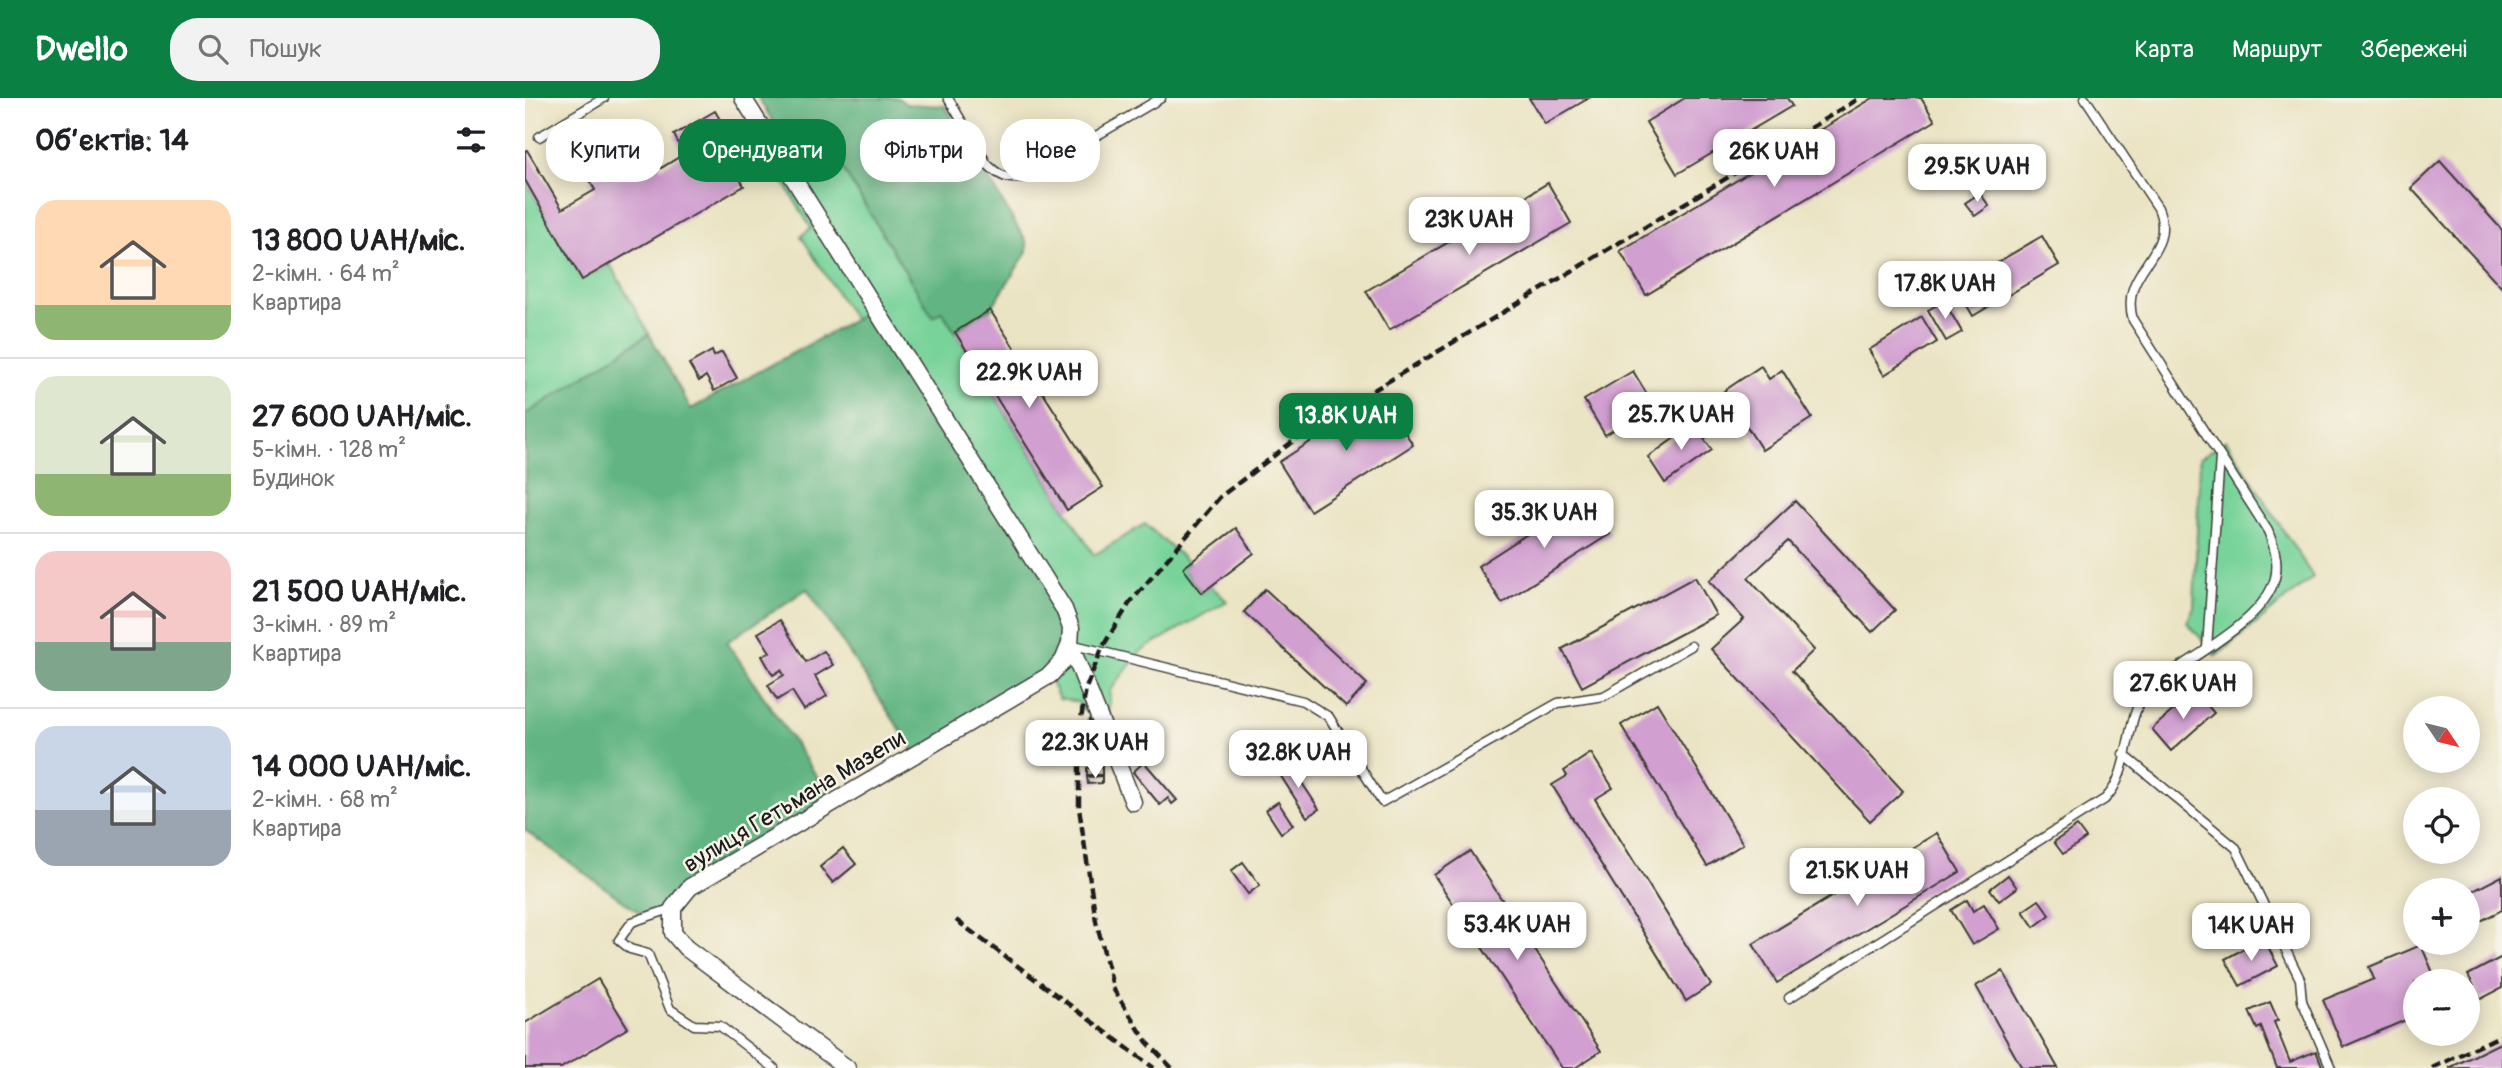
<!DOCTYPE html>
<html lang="uk">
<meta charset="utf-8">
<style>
body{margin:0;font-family:Pangolin,sans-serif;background:#f2f2f2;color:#202124;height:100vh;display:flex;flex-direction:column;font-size:26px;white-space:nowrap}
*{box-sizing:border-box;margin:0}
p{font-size:23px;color:#757577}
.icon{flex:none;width:38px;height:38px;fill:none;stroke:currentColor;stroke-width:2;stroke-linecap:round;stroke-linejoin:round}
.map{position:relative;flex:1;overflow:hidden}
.side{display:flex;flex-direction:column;background:#fff;width:525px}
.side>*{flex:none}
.top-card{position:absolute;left:21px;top:21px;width:665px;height:63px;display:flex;gap:14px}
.needle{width:46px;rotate:125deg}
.fabs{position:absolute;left:1878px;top:598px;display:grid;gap:14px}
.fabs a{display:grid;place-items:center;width:77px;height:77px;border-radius:50%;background:#fff;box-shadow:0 4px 18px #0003;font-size:35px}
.price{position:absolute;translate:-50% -60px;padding:0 16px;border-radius:14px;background:#fff;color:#222;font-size:23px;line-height:46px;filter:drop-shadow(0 2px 4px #0008)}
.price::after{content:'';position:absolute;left:50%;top:42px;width:21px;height:16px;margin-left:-10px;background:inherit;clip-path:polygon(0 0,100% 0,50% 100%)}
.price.selected{background:#0b8043;color:#fff}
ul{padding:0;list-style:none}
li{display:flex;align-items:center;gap:21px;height:175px;padding:0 35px}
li+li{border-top:2px solid #e0e0e0}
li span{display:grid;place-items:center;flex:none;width:196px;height:140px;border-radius:21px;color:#555}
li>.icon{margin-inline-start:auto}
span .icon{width:84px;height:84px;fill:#fffc;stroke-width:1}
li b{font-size:30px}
h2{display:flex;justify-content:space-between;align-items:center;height:84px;padding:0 35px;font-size:30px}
.pill{padding:0 24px;border-radius:28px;background:#fff;box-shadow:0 4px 18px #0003;font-size:24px;line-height:63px}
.pill.selected{background:#0b8043;color:#fff}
header{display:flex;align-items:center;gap:42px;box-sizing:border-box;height:98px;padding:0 35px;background:#0b8043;color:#fff}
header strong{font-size:33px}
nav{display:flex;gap:38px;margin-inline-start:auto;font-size:24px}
.search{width:490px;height:63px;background:#f2f2f2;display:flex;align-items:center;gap:18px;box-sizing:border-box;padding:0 24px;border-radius:28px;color:#757577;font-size:26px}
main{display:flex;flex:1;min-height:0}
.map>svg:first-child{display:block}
.green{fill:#78d39a;stroke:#4a785b;stroke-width:2}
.forest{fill:#62b582;stroke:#3f684f;stroke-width:2}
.building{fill:#d19fd0}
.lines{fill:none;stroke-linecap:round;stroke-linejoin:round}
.service-casing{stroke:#3b3a35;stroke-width:11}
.minor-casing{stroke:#3b3a35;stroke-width:19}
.service{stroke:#fff;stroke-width:8}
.minor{stroke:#fff;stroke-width:16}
.rail{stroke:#1c1c1c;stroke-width:4.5;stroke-dasharray:10 5;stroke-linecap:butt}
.labels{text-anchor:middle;stroke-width:5;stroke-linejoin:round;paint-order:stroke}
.street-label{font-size:24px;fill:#1c1c1c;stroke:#f7f3e8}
</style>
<header>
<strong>Dwello</strong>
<div class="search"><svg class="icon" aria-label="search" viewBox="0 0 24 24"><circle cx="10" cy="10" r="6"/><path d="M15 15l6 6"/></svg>Пошук</div>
<nav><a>Карта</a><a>Маршрут</a><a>Збережені</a></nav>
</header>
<main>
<section class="side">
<h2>Об’єктів: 14<svg class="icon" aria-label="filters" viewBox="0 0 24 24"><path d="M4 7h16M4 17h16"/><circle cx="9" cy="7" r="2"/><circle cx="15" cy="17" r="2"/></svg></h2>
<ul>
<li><span style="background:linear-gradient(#ffd9b3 75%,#8fb573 0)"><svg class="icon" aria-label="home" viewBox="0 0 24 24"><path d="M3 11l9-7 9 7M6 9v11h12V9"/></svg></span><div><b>13 800 UAH/міс.</b><p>2-кімн. · 64 m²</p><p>Квартира</p></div></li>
<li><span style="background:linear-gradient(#dfe7d0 70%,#8fb573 0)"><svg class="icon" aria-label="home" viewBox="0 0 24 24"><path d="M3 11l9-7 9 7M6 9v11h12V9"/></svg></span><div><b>27 600 UAH/міс.</b><p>5-кімн. · 128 m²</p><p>Будинок</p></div></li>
<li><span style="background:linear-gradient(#f6c9c9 65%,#7fa58c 0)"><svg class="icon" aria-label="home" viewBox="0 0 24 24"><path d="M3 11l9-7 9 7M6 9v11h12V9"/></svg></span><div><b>21 500 UAH/міс.</b><p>3-кімн. · 89 m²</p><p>Квартира</p></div></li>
<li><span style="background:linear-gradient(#c9d6e8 60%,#9aa5b1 0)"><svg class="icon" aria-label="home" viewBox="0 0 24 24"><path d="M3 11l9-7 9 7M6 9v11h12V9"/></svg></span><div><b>14 000 UAH/міс.</b><p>2-кімн. · 68 m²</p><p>Квартира</p></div></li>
</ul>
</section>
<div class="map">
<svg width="1977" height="970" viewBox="0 0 1977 970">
<rect width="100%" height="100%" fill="#f7f3e8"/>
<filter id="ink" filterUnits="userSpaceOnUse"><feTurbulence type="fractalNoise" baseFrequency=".0143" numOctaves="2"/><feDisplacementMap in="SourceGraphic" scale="14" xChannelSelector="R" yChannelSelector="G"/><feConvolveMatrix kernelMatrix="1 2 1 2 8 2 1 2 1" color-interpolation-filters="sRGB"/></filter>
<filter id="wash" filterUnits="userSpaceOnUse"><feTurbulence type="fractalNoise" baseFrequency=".00686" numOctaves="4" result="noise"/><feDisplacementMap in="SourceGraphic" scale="28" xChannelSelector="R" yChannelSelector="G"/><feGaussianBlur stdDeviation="1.57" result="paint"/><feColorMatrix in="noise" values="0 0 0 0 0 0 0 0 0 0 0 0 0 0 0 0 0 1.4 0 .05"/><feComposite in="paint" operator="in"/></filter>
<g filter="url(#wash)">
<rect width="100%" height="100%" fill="#ebe4c4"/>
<!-- green -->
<g class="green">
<polygon points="304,48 408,218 417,213 569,457 620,426 664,465 658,470 676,495 686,488 702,503 616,553 585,593 583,621 566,624 564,614 553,610 554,604 534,601 350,210 329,222 276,138 286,130 254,76"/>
<polygon points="0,82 57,181 85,166 124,236 0,317"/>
<polygon points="1701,342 1788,479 1691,558 1662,524 1669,509 1675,360"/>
</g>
<!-- forest -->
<g class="forest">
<polygon points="233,0 373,0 381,6 420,8 502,145 502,154 465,212 430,234 417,213 408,219 304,48 275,66"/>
<polygon points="350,210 539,511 538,563 391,656 282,491 202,544 309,704 165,789 148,809 120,819 0,732 0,317 124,236 166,311"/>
</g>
<g id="blocks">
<!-- building -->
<g class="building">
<polygon points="1004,0 1064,0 1020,26"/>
<polygon points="1160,0 1262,0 1267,8 1152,76 1121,24"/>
<polygon points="1348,0 1396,0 1410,23 1121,197 1095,153"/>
<polygon points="190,13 201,32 190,38 219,88 57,182 0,82 0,53 2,52 37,111 70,92 64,82 115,52 120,61 128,56 136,70 159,56 149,37"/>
<polygon points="1915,63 1977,132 1977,190 1886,90"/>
<polygon points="1023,85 1046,125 864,232 841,193"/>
<polygon points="1455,95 1464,108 1450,118 1440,105"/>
<polygon points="1517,138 1534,167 1448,218 1431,189"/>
<polygon points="1419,203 1437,234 1421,243 1403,212"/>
<polygon points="465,212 578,389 542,412 430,234"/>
<polygon points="1397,219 1412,244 1359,277 1344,252"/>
<polygon points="187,253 189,258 197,254 212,280 189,293 181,278 174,283 164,266"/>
<polygon points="1236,268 1244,281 1257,272 1287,320 1237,352 1199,293"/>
<polygon points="1108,273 1129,308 1080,337 1059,302"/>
<polygon points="857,298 888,347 785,413 754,364"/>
<polygon points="1175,322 1185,336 1179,341 1187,352 1140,385 1123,359"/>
<polygon points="1061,398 1085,436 977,505 953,468"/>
<polygon points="1270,403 1370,512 1347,534 1263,443 1223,480 1289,552 1267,573 1378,693 1345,723 1186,551 1219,521 1184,483"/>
<polygon points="711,430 729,455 677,495 658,470"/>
<polygon points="1170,479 1191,517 1057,589 1037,551"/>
<polygon points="740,491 842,586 821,609 719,514"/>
<polygon points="255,522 281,564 299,553 308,567 290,578 302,598 279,612 267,593 252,602 243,587 259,577 256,572 248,577 237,558 245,554 233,535"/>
<polygon points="1670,593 1689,615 1646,653 1627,631"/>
<polygon points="1132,605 1218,746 1182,768 1096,627"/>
<polygon points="564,621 574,652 562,658 561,643"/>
<polygon points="1066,655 1088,690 1070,701 1186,887 1161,903 1027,687 1042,678 1039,673"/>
<polygon points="619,664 652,702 647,706 643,700 635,707 608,674"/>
<polygon points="764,665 794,711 782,719 752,672"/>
<polygon points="577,669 577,677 562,677 562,670"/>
<polygon points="577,678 577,685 563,686 562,679"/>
<polygon points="753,704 768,727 756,735 741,712"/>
<polygon points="1552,728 1561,740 1538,756 1529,744"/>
<polygon points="1412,735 1435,774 1252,885 1228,846"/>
<polygon points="318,750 331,766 308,785 295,769"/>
<polygon points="945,753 1076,953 1050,970 1037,970 909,777"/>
<polygon points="718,764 735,787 723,796 706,773"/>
<polygon points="1483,777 1492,790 1474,803 1465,791"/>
<polygon points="1977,778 1977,812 1942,830 1942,796"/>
<polygon points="1442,802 1448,813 1459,806 1474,831 1447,847 1426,812"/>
<polygon points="1514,802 1525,817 1509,829 1498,813"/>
<polygon points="1741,845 1753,868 1715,888 1700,861 1726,847 1728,852"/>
<polygon points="1896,847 1912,884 1890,884 1890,918 1818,949 1798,902 1849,881 1844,869"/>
<polygon points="1977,859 1977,890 1956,901 1943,877"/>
<polygon points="1478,873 1533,970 1497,970 1451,888"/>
<polygon points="73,881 103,930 36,970 0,970 0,925"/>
<polygon points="1745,904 1753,922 1749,924 1765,964 1791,953 1798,970 1752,970 1736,929 1732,931 1724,913"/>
<polygon points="1977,944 1977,970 1924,970"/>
</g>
</g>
</g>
<g filter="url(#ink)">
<use href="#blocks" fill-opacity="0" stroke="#3b3a35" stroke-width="2"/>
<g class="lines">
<defs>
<g id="service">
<path d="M423,0L462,66C474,78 484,83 501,79L636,0"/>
<polyline points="14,39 79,0"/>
<polyline points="545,546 778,603 804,619 857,704 1033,605 1079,598 1166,548"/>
<polyline points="1682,550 1695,359"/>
<polyline points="1598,656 1711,750 1775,881 1777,903 1806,970"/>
<polyline points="148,810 107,824 94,842 105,851 123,856 145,911 169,927 195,928 249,970"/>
<path d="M1264,900L1580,701C1606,675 1599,627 1619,596C1654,563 1738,528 1750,480C1754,464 1749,448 1743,433L1608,222C1593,170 1653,158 1633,110L1560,0"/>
</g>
<g id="minor">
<polyline points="218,0 539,511 546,530 545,546 608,704"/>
<polyline points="322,970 161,850 148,835 148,810 165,789 525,577 538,563 545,546"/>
</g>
</defs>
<!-- service casing -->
<use href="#service" class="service-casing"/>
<!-- minor casing -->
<use href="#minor" class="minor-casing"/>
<!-- service -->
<use href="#service" class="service"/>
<!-- minor -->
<use href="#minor" class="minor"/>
<!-- rail -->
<g class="rail">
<polyline points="431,822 629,970"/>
<polyline points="647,970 622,944 589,892 571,823 554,710 554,634 561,590 578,548 604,506 695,399 784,331 1335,0"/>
<polyline points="1907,970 1977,937"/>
</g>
</g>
</g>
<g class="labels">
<!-- street labels -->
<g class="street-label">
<text transform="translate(269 703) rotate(-31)" y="8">вулиця Гетьмана Мазепи</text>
</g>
</g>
</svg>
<div class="fabs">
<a><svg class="needle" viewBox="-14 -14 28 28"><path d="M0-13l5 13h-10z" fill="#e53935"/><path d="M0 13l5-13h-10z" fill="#757577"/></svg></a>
<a><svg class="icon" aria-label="locate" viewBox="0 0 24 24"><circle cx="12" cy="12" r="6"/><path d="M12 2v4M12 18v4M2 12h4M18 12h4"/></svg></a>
<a>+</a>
<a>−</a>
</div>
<b class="price" style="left:1249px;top:91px">26K UAH</b>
<b class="price" style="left:1452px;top:106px">29.5K UAH</b>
<b class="price" style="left:944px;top:159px">23K UAH</b>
<b class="price" style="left:1420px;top:223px">17.8K UAH</b>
<b class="price" style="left:504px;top:312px">22.9K UAH</b>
<b class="price" style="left:1156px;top:354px">25.7K UAH</b>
<b class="price selected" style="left:821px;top:355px">13.8K UAH</b>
<b class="price" style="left:1019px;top:452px">35.3K UAH</b>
<b class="price" style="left:1658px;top:623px">27.6K UAH</b>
<b class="price" style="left:570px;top:682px">22.3K UAH</b>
<b class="price" style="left:773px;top:692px">32.8K UAH</b>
<b class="price" style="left:1332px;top:810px">21.5K UAH</b>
<b class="price" style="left:992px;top:864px">53.4K UAH</b>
<b class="price" style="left:1726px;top:865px">14K UAH</b>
<div class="top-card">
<a class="pill">Купити</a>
<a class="pill selected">Орендувати</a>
<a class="pill">Фільтри</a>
<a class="pill">Нове</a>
</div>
</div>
</main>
